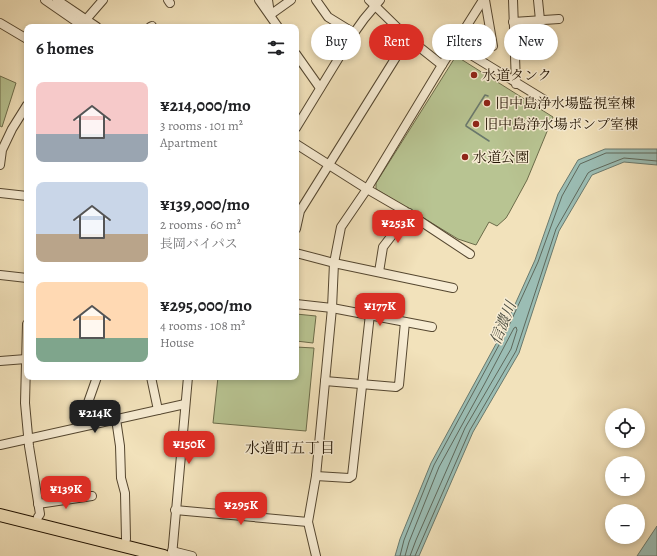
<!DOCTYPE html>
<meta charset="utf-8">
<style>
body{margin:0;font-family:Alegreya,"Noto Serif JP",serif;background:#f2f2f2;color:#202124;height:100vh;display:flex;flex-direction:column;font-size:15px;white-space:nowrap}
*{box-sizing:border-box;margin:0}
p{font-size:13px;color:#757577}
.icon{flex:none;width:22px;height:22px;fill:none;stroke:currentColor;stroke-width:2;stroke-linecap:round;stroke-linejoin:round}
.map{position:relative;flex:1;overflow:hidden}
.details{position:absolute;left:24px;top:24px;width:275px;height:356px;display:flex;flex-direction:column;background:#fff;border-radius:8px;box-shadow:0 2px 6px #0003}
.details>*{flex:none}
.top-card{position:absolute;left:311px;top:24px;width:286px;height:36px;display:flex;gap:8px}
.fabs{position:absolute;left:605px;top:408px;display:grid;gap:8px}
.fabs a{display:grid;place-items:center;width:40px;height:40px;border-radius:50%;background:#fff;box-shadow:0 2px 6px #0003;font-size:20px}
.price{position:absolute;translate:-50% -34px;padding:0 9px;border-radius:8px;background:#d93025;color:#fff;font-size:13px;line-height:26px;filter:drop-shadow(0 1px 2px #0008)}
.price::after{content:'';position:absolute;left:50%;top:24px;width:12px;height:9px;margin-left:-6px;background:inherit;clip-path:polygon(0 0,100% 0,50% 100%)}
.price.selected{background:#222;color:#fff}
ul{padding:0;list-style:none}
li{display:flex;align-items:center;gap:12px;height:100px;padding:0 12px}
li span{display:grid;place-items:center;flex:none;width:112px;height:80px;border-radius:8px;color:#555}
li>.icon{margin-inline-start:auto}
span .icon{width:48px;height:48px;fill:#fffc;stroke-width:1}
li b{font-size:17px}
h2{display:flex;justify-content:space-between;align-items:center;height:48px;padding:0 12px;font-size:17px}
.tag{padding:0 14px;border-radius:18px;background:#fff;box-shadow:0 2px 6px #0003;font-size:14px;line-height:36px}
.tag.selected{background:#d93025;color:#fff}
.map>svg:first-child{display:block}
.green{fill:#b8c492;stroke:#6c6c4a}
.water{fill:#9bbdb4;stroke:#6a796d}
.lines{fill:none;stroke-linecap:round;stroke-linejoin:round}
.shore{stroke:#5e685b;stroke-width:1}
.stream{stroke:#6a796d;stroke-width:1.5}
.minor-casing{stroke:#554730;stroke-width:10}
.highway-casing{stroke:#211302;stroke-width:14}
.minor{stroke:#f7ecd3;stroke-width:8}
.highway{stroke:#f2e2bb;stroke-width:12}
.poi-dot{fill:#8f2418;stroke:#f7ecd3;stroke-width:1.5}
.labels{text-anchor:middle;stroke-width:3;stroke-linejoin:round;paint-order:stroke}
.poi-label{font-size:14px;fill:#211302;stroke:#f7ecd3;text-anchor:start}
.water-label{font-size:15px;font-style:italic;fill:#4c4e40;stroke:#f7ecd3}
.neighbourhood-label{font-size:15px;fill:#211302;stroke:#f7ecd3}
</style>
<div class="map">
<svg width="657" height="556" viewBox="0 0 657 556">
<rect width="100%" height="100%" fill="#f2e2bb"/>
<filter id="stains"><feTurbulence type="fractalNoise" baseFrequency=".005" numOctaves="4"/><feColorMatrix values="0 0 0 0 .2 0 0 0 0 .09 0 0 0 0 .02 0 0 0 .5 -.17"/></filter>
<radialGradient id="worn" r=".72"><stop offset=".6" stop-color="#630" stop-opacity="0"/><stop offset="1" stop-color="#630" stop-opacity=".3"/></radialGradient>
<!-- green -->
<g class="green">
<polygon points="456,56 553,117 527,180 509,213 506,218 497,226 489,222 476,245 458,239 376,189 376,183"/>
<polygon points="0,76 16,83 2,127 0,126"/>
<polygon points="296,314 316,316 313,343 296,341"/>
<polygon points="296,347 314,348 306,431 213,423 218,377 296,377"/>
</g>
<!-- water -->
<g class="water">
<polygon points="605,149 657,149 657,165 624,162 592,175 559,231 519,353 473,432 419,556 395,556 400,539 431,463 503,331 535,260 558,194 578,160"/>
<polygon points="657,526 657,556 637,556"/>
</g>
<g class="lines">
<!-- shore -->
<g class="shore">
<polyline points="400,556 404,540 434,465 506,332 538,262 562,196 580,164 606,153 657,153"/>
<polyline points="405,556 409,542 439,467 485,383 514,328 516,327 517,330 511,349 465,428 416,540 410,556"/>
<polyline points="415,556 470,430 516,351 556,229 588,173 591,171 624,158 657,161"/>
</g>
<!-- stream -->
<polyline class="stream" points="488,96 485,95 466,125 466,126 489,141"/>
<defs>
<g id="minor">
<polyline points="45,0 84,27"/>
<polyline points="57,0 97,27"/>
<polyline points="168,0 170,3"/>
<polyline points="259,0 278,27"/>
<polyline points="268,0 270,14"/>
<polyline points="316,0 328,17 354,33"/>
<polyline points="369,0 408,38 442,65"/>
<polyline points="485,0 493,46"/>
<polyline points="513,0 516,84"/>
<polyline points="538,0 540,20"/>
<polyline points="270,15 291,0"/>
<polyline points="513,22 559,19"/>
<polyline points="0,23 27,39"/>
<polyline points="83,23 103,0"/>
<polyline points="150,27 152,26"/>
<polyline points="455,45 543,99"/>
<polyline points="296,54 320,88"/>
<polyline points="296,128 354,33 364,19 380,0"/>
<polyline points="296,144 367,189 405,211 470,254"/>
<polyline points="0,165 2,150 12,129 27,105"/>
<polyline points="0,193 27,196"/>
<polyline points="296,229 300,211 408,38"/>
<polyline points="296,253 334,263 453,288"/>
<polyline points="379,272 383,247 409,213"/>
<polyline points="0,275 27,278"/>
<polyline points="296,304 332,308 432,327"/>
<polyline points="27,324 25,403 29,446 40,514 38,517"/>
<polyline points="0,361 26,359"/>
<polyline points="151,377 158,410"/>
<polyline points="325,381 396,387 399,385 405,322"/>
<polyline points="116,419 120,446 121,478 125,493 126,539"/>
<polyline points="87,425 85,411 97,377"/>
<polyline points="0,445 185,404"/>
<polyline points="316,476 349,478 352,476 370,314"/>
<polyline points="38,504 92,496"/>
<polyline points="175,510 308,522"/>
<polyline points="172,551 192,556"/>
<polyline points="172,556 188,377"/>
<polyline points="316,556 308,522 316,476 332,308 334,263 341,227 367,189 442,65 483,0"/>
</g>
<polyline id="highway" points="0,515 164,556"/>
</defs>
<!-- minor casing -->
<use href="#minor" class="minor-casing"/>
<!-- highway casing -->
<use href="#highway" class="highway-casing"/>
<!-- minor -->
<use href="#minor" class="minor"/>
<!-- highway -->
<use href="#highway" class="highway"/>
</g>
<!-- markers -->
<g class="poi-dot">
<circle cx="474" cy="75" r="4"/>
<circle cx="487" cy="103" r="4"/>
<circle cx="476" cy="124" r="4"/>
<circle cx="465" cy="157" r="4"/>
</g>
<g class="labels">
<!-- poi labels -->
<g class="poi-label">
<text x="482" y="80">水道タンク</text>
<text x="495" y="108">旧中島浄水場監視室棟</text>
<text x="484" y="129">旧中島浄水場ポンプ室棟</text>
<text x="473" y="162">水道公園</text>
</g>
<!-- water labels -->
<g class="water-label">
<text transform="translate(503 323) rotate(-68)" y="5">信濃川</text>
</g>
<!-- neighbourhood labels -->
<g class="neighbourhood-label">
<text x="290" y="453">水道町五丁目</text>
</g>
</g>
<rect width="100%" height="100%" filter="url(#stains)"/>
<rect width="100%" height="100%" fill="url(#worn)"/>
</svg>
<div class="fabs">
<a><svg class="icon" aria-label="locate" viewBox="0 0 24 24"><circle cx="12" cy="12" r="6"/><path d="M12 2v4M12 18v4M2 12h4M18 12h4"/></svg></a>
<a>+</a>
<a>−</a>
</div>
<b class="price" style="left:398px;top:244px">¥253K</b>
<b class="price" style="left:380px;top:327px">¥177K</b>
<b class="price selected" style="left:95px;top:434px">¥214K</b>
<b class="price" style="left:189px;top:465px">¥150K</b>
<b class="price" style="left:66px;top:510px">¥139K</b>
<b class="price" style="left:241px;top:526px">¥295K</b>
<div class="top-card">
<a class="tag">Buy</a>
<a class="tag selected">Rent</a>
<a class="tag">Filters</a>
<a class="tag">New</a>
</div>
<section class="details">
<h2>6 homes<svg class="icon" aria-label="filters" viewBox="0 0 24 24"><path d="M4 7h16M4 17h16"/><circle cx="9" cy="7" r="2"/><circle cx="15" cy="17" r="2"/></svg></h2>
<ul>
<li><span style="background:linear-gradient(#f6c9c9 65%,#9aa5b1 0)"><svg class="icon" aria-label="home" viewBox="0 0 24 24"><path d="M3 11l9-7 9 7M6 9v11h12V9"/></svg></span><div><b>¥214,000/mo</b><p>3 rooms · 101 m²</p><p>Apartment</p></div></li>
<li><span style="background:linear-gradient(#c9d6e8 65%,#b9a48a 0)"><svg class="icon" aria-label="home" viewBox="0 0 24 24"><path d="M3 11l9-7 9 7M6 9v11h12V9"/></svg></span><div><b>¥139,000/mo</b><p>2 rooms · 60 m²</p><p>長岡バイパス</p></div></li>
<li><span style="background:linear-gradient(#ffd9b3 70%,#7fa58c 0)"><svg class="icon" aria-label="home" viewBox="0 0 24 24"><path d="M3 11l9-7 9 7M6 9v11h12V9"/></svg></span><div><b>¥295,000/mo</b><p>4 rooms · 108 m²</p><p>House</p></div></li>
</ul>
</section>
</div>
